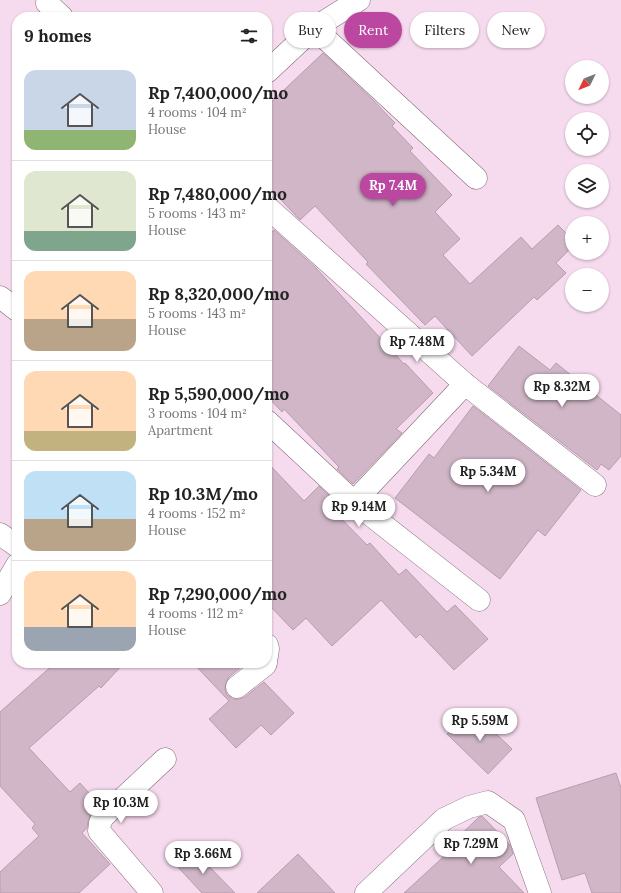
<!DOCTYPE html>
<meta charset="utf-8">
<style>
body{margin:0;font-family:Lora,serif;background:#f6f6f6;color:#222;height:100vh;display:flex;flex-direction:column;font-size:15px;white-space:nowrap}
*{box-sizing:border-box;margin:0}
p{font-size:13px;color:#767676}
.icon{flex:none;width:22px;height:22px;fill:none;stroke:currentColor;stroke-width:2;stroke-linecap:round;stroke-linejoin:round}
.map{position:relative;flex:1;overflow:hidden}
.details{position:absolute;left:12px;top:12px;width:260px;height:656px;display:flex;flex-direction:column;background:#fff;border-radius:16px;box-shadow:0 1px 3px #0004}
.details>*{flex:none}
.guide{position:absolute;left:284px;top:12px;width:277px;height:36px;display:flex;gap:8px}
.needle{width:26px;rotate:227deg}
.controls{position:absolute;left:565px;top:60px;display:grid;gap:8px}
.controls a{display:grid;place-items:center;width:44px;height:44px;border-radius:50%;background:#fff;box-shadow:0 1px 3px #0004;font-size:20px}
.price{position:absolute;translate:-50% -34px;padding:0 9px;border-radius:14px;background:#fff;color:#222;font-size:13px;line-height:26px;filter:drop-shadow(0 1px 2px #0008)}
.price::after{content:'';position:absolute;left:50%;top:24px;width:12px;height:9px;margin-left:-6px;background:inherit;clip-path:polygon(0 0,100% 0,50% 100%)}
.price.selected{background:#bb47a0;color:#fff}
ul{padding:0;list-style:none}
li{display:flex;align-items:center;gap:12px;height:100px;padding:0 12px}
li+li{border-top:1px solid #e0e0e0}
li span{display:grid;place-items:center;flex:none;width:112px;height:80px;border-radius:12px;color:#555}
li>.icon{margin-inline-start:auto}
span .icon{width:48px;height:48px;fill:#fffc;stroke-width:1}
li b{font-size:17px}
h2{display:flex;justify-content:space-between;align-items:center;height:48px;padding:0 12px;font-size:17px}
.tag{padding:0 14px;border-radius:18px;background:#fff;box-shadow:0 1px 3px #0004;font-size:14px;line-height:36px}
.tag.selected{background:#bb47a0;color:#fff}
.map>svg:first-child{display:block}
.building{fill:#d0b6c7;stroke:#b79daf}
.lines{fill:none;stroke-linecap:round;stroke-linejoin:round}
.minor-casing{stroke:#826a7a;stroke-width:23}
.minor{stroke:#fff;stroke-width:22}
</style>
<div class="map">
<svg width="621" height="893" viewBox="0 0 621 893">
<rect width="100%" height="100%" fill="#f6daed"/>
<!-- building -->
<g class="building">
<polygon points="323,53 371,98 395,123 392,126 413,148 410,151 452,195 435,212 460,239 443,255 470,284 521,237 532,249 558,225 572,239 572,247 556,263 566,273 537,300 534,297 472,356 435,316 425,325 366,264 368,262 315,206 300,220 267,185 267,106"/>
<polygon points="274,230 316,268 404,364 405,363 433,393 396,429 402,433 353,484 337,469 339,467 284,409 282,412 267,396 267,236"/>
<polygon points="519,346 550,370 556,363 621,415 621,456 609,470 601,464 597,470 488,386"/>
<polygon points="473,406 581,490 545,536 538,530 500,579 395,498 429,454 434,458"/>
<polygon points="267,462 304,501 319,486 337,503 331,508 367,545 370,543 399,575 406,569 447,612 455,605 488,639 454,670 420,634 416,638 381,600 332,646 306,618 293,630 267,603"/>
<polygon points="55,663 124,663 101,688 99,686 29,748 70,792 80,783 99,804 92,811 88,821 87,828 82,833 110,864 79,893 0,893 0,872 39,836 32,828 35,824 0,786 0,712"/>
<polygon points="193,663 246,663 229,677 226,682 225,689 227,695 233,699 239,699 245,697 264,682 294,713 271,735 261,725 236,748 209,719 229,701"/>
<polygon points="471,710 512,749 488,774 447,734"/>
<polygon points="616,773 621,788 621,893 592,893 585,873 562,880 536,798"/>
<polygon points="482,816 510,845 513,854 499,867 524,893 404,893 453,848 450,845 479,817"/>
<polygon points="193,850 235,893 202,893 176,865"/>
<polygon points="298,854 335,893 257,893"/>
</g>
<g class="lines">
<defs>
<g id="minor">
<polyline points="47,3 62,17"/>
<polyline points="314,28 476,178"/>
<polyline points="267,72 314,28 359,0"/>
<polyline points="267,207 465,384 595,485"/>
<polyline points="0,297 17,310"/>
<polyline points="267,421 354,502 479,600"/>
<polyline points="354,502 465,384"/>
<polyline points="0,534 17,546"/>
<polyline points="0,594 17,565"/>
<polyline points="267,645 268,649 267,656"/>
<polyline points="237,687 265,665 266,663"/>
<polyline points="152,893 99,831 100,823 103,817 165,759"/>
<polyline points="366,893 444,819 469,807 488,802 514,820 540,893"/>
</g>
</defs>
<!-- minor casing -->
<use href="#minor" class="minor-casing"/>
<!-- minor -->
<use href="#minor" class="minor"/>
</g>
</svg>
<div class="controls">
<a><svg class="needle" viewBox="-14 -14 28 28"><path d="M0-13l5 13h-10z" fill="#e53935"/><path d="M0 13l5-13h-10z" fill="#767676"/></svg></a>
<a><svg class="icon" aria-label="locate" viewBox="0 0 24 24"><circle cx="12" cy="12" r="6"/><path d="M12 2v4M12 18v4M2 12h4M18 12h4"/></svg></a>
<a><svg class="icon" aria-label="layers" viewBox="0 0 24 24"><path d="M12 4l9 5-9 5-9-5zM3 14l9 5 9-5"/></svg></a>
<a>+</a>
<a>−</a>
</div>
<b class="price selected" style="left:393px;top:207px">Rp 7.4M</b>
<b class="price" style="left:417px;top:363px">Rp 7.48M</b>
<b class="price" style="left:562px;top:408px">Rp 8.32M</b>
<b class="price" style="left:488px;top:493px">Rp 5.34M</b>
<b class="price" style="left:359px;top:528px">Rp 9.14M</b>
<b class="price" style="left:480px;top:742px">Rp 5.59M</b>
<b class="price" style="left:121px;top:824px">Rp 10.3M</b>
<b class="price" style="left:471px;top:865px">Rp 7.29M</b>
<b class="price" style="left:203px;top:875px">Rp 3.66M</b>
<div class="guide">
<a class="tag">Buy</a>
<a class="tag selected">Rent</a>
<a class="tag">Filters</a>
<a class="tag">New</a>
</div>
<section class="details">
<h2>9 homes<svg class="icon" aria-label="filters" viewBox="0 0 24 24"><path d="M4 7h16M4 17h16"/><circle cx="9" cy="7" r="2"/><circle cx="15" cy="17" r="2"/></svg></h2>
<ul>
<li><span style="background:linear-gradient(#c9d6e8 75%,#8fb573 0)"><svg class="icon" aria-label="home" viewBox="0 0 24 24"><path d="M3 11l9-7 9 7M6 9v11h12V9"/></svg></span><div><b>Rp 7,400,000/mo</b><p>4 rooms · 104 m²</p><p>House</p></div></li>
<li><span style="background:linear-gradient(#dfe7d0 75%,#7fa58c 0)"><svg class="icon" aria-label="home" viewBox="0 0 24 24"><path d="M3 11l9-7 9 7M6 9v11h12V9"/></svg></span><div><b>Rp 7,480,000/mo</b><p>5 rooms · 143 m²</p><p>House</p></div></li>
<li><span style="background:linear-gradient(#ffd9b3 60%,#b9a48a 0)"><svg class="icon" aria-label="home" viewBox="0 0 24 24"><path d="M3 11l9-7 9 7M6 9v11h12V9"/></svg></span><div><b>Rp 8,320,000/mo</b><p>5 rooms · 143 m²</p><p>House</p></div></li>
<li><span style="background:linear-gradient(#ffd9b3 75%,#c2b280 0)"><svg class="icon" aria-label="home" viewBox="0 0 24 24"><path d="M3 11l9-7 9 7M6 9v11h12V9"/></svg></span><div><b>Rp 5,590,000/mo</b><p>3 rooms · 104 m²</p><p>Apartment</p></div></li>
<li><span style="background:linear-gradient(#bfe0f5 60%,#b9a48a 0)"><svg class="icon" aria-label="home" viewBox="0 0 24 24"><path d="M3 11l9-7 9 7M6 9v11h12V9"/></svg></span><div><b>Rp 10.3M/mo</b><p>4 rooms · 152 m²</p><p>House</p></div></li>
<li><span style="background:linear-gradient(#ffd9b3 70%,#9aa5b1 0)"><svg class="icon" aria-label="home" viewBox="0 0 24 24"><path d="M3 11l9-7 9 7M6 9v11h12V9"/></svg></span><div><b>Rp 7,290,000/mo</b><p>4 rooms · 112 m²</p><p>House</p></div></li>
</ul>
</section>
</div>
